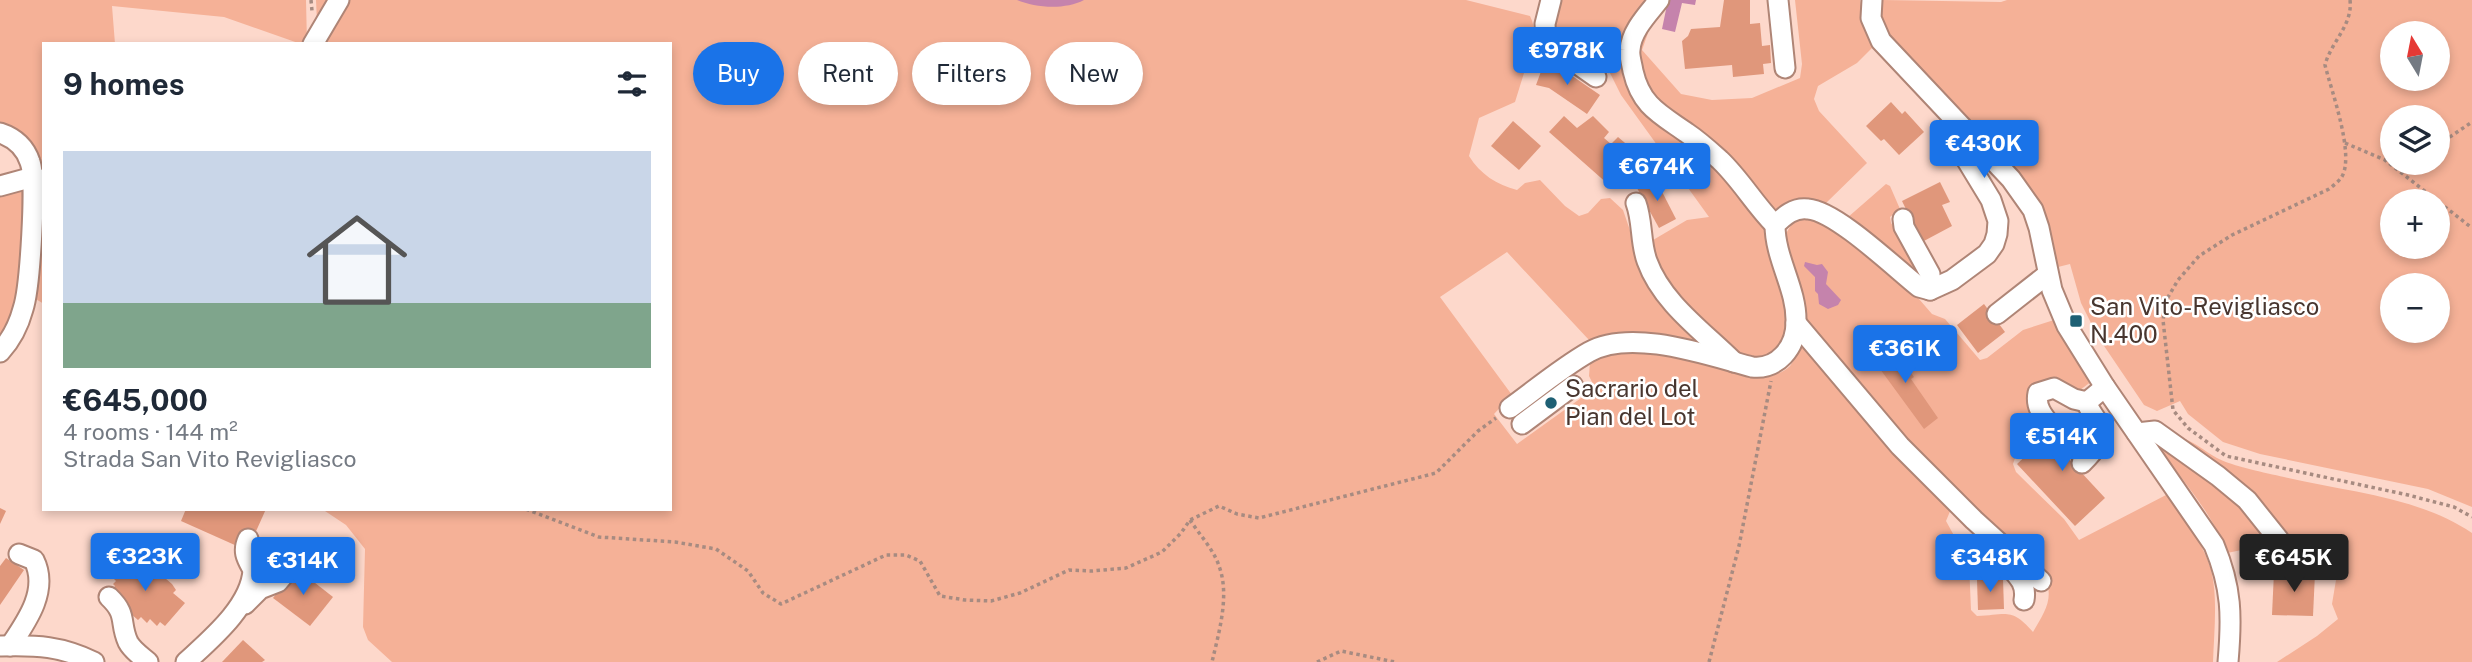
<!DOCTYPE html>
<meta charset="utf-8">
<style>
body{margin:0;font-family:"Public Sans",sans-serif;background:#f6f6f7;color:#1f2937;height:100vh;display:flex;flex-direction:column;font-size:26px;white-space:nowrap}
*{box-sizing:border-box;margin:0}
p{font-size:23px;color:#747a83}
.icon{flex:none;width:38px;height:38px;fill:none;stroke:currentColor;stroke-width:2;stroke-linecap:round;stroke-linejoin:round}
.map{position:relative;flex:1;overflow:hidden}
.drawer{position:absolute;left:42px;top:42px;width:630px;height:469px;display:flex;flex-direction:column;background:#fff;border-radius:0px;box-shadow:0 4px 10px #0003}
.drawer>*{flex:none}
.guide{position:absolute;left:693px;top:42px;width:665px;height:63px;display:flex;gap:14px}
.needle{width:46px;rotate:350deg}
.buttons{position:absolute;left:2380px;top:21px;display:grid;gap:14px}
.buttons a{display:grid;place-items:center;width:70px;height:70px;border-radius:50%;background:#fff;box-shadow:0 4px 10px #0003;font-size:35px}
.price{position:absolute;translate:-50% -60px;padding:0 16px;border-radius:7px;background:#1a73e8;color:#fff;font-size:23px;line-height:46px;filter:drop-shadow(0 2px 4px #0008)}
.price::after{content:'';position:absolute;left:50%;top:42px;width:21px;height:16px;margin-left:-10px;background:inherit;clip-path:polygon(0 0,100% 0,50% 100%)}
.price.active{background:#222;color:#fff}
ul{padding:0;list-style:none}
li{display:grid;align-content:center;gap:14px;height:371px;padding:0 21px}
li+li{border-top:2px solid #e0e1e3}
li span{display:grid;place-items:center;height:217px;border-radius:0px;color:#555}
li>.icon{margin-inline-start:auto}
span .icon{width:126px;height:126px;fill:#fffc;stroke-width:1}
li b{font-size:30px}
h2{display:flex;justify-content:space-between;align-items:center;height:84px;padding:0 21px;font-size:30px}
.tag{padding:0 24px;border-radius:32px;background:#fff;box-shadow:0 4px 10px #0003;font-size:24px;line-height:63px}
.tag.active{background:#1a73e8;color:#fff}
.map>svg:first-child{display:block}
.green{fill:#f5b197;fill-rule:evenodd}
.water{fill:#c583ac}
.building{fill:#e0977b}
.lines{fill:none;stroke-linecap:round;stroke-linejoin:round}
.minor-casing{stroke:#af8576;stroke-width:23}
.path{stroke:#a78b81;stroke-width:3.5;stroke-dasharray:3.5 3.5;stroke-linecap:butt}
.minor{stroke:#fff;stroke-width:19}
.poi-dot{fill:#1e6074;stroke:#fff;stroke-width:2.5}
.labels{text-anchor:middle;stroke-width:5;stroke-linejoin:round;paint-order:stroke}
.poi-label{font-size:24px;fill:#48362f;stroke:#fff;text-anchor:start}
</style>
<div class="map">
<svg width="2472" height="662" viewBox="0 0 2472 662">
<rect width="100%" height="100%" fill="#fdd8cb"/>
<!-- green -->
<g class="green">
<polygon points="0,0 306,0 307,44 301,44 224,17 112,6 115,44 44,44 44,173 0,128"/>
<path d="M316,0H1466L1530,16C1536,27 1532,38 1540,49L1535,63L1524,73L1515,102L1479,118L1469,156C1480,174 1497,185 1517,190L1525,183L1540,180L1565,206L1579,216L1588,213L1601,199L1610,198L1623,210L1634,242L1648,243L1687,220L1709,217L1621,95L1610,73L1597,58L1556,32L1553,21L1559,0H1650L1648,33L1642,50L1681,94L1712,100L1752,98L1800,78L1802,64L1795,0H1860L1864,25L1876,44L1857,63L1818,86L1814,99L1819,111L1867,163L1824,205C1809,205 1784,200 1772,212C1742,240 1833,345 1755,359L1589,340L1507,252L1440,297L1512,395L1494,414L1517,444L1595,388L1589,376L1590,362C1624,338 1691,357 1728,367C1737,370 1745,375 1754,377C1765,379 1782,374 1790,366C1795,360 1797,348 1800,341L1951,509L1946,521L1969,563L1971,610L1977,616C2007,615 2011,607 2033,632C2045,611 2055,598 2044,575L1946,486L1807,325L1782,240L1793,222L1805,217L1834,227L1919,299L1932,314L1945,319L1980,360L1987,358L2023,330L2054,320L2063,339L2092,381L2076,393L2043,384L2046,431L2015,458L2013,464L2016,472L2064,519L2079,540L2168,494C2181,514 2205,546 2211,570C2218,597 2214,633 2213,662H392L368,640L363,627L365,549L346,525L322,509H670V44H318Z"/>
<path d="M1883,0L2001,2L2007,0H2472V507L2428,489L2260,454L2223,442L2188,414L2180,401L2157,411L2144,405L2098,337L2081,303L2070,264L2058,267L2046,232L1972,126L1892,40C1881,25 1876,18 1883,0ZM2392,33H2438V79H2392ZM2392,117H2438V163H2392ZM2392,201H2438V247H2392ZM2392,285H2438V331H2392Z"/>
<polygon points="1886,184 1890,186 1900,209 1890,217 1891,223 1922,270 1920,277 1847,218"/>
<polygon points="44,188 44,304 34,298 41,194"/>
<polygon points="22,190 25,212 16,307 0,340 0,191"/>
<path d="M2180,437C2195,442 2204,451 2217,458C2232,466 2266,473 2284,477C2347,492 2417,496 2472,533V662H2277L2317,636L2338,619L2332,604L2336,580L2335,548L2329,536L2319,534L2227,553C2214,516 2185,483 2161,452L2165,444Z"/>
</g>
<!-- water -->
<g class="water">
<path d="M1017,0H1084C1065,10 1036,8 1017,0Z"/>
<polygon points="1668,0 1696,0 1695,5 1682,3 1675,32 1662,29"/>
<polygon points="1805,262 1817,265 1822,264 1828,272 1826,284 1841,300 1838,305 1828,309 1819,304 1818,294 1815,291 1815,277 1804,266"/>
</g>
<!-- building -->
<g class="building">
<polygon points="1724,0 1750,0 1750,24 1760,23 1762,46 1770,45 1771,63 1763,64 1764,74 1733,77 1732,65 1685,69 1682,41 1688,36 1691,29 1720,27"/>
<polygon points="1546,58 1600,95 1587,114 1549,88 1536,85"/>
<polygon points="1891,102 1902,114 1905,111 1924,132 1899,155 1884,139 1881,141 1866,126"/>
<polygon points="1564,116 1577,128 1593,116 1609,132 1604,138 1611,144 1618,137 1638,154 1609,185 1549,132"/>
<polygon points="1513,121 1541,146 1519,170 1491,146"/>
<polygon points="1655,178 1676,219 1659,228 1637,188"/>
<polygon points="1940,182 1950,202 1942,205 1952,226 1922,242 1902,201"/>
<polygon points="1984,304 2005,332 1978,353 1957,325"/>
<polygon points="1891,344 1914,377 1911,379 1938,418 1924,429 1872,358"/>
<polygon points="2068,417 2086,437 2066,456 2105,498 2075,526 2017,464"/>
<polygon points="0,508 6,511 0,524"/>
<polygon points="186,509 266,509 253,538 237,546 181,521"/>
<polygon points="132,555 148,569 151,566 172,584 176,590 173,593 185,603 165,626 160,622 157,626 150,619 147,623 141,617 138,620 108,594 115,586 113,584 116,581 112,577"/>
<polygon points="6,558 24,570 0,605 0,566"/>
<polygon points="296,568 333,597 310,626 273,598"/>
<polygon points="2274,572 2315,573 2313,616 2272,615"/>
<polygon points="2003,579 2004,609 1978,610 1977,580"/>
<polygon points="243,640 265,660 262,662 222,662"/>
</g>
<g class="lines">
<defs>
<g id="minor">
<polyline points="1551,0 1545,24 1546,42 1596,77"/>
<path d="M1659,0C1648,14 1631,31 1630,50C1629,56 1632,64 1633,71C1641,106 1660,114 1687,133C1699,141 1710,151 1720,160C1741,180 1755,205 1775,225"/>
<polyline points="1778,0 1785,68"/>
<path d="M1872,0L1871,18L1881,41L2011,179L2033,210L2039,228L2052,290L2067,326L2105,387L2214,545C2232,588 2232,617 2228,662"/>
<polyline points="313,44 339,0"/>
<path d="M0,133C15,138 25,147 30,162C37,181 30,288 23,309C19,324 11,340 0,352"/>
<polyline points="0,186 33,177 43,180"/>
<path d="M1636,203C1643,222 1640,242 1647,261C1662,303 1704,332 1734,362"/>
<polyline points="1903,219 1904,227 1930,274 1930,290"/>
<polyline points="1997,314 2048,274"/>
<polyline points="1796,323 1900,446 1974,520 2041,581"/>
<path d="M1510,408C1535,390 1561,368 1589,352C1631,328 1707,355 1752,367C1777,370 1796,348 1796,322C1797,289 1775,259 1775,225C1784,216 1794,207 1808,209C1836,211 1895,268 1919,287L1930,290L1952,280L1987,254L1994,244L1997,234L1998,221L1991,200L1960,149L1953,119"/>
<polyline points="1522,424 1573,386"/>
<path d="M2052,427C2043,416 2035,407 2038,393L2054,388L2074,399L2087,402"/>
<polyline points="2137,433 2155,431 2218,476 2247,500 2279,540"/>
<path d="M2082,463C2093,452 2106,439 2098,423C2094,415 2089,411 2087,402L2105,387"/>
<path d="M2008,565C2018,576 2027,584 2024,600"/>
<path d="M109,597C128,615 119,622 128,642C132,650 141,656 148,662"/>
<polyline points="245,604 260,589 278,582 283,576"/>
<path d="M1,646C37,645 61,646 94,662"/>
<path d="M10,646C27,621 49,590 34,560L19,554"/>
<path d="M186,662C211,639 251,606 253,570C247,559 242,552 248,539"/>
</g>
</defs>
<!-- minor casing -->
<use href="#minor" class="minor-casing"/>
<!-- path -->
<g class="path">
<polyline points="311,0 312,11"/>
<path d="M2350,0C2353,25 2331,42 2325,65C2331,90 2356,157 2341,178C2338,182 2333,186 2329,189L2232,235L2199,256L2178,280L2167,299L2163,320L2173,410L2188,428L2226,456L2408,495L2454,507L2472,517"/>
<polyline points="2345,143 2385,160 2472,228"/>
<polyline points="2438,145 2472,122"/>
<polyline points="2385,160 2392,158"/>
<polyline points="526,509 599,537 675,542 716,549 748,571 763,593 781,604 886,555 906,555 920,561 940,596 965,600 991,601 1020,593 1069,570 1092,571 1126,568 1162,552 1181,533 1190,520 1219,506 1237,514 1259,518 1436,473 1478,431 1496,418"/>
<path d="M1190,520C1199,534 1214,550 1219,566C1230,595 1219,632 1212,662"/>
<polyline points="1317,662 1341,651 1395,662"/>
<polyline points="1709,662 1739,546 1771,381"/>
</g>
<!-- minor -->
<use href="#minor" class="minor"/>
</g>
<!-- markers -->
<g class="poi-dot">
<rect x="2069" y="314" width="14" height="14" rx="3.5"/>
<circle cx="1551" cy="403" r="7"/>
</g>
<g class="labels">
<!-- poi labels -->
<g class="poi-label">
<text x="2090" y="315">San Vito-Revigliasco<tspan x="2090" dy="28">N.400</tspan></text>
<text x="1565" y="397">Sacrario del<tspan x="1565" dy="28">Pian del Lot</tspan></text>
</g>
</g>
</svg>
<div class="buttons">
<a><svg class="needle" viewBox="-14 -14 28 28"><path d="M0-13l5 13h-10z" fill="#e53935"/><path d="M0 13l5-13h-10z" fill="#747a83"/></svg></a>
<a><svg class="icon" aria-label="layers" viewBox="0 0 24 24"><path d="M12 4l9 5-9 5-9-5zM3 14l9 5 9-5"/></svg></a>
<a>+</a>
<a>−</a>
</div>
<b class="price" style="left:1567px;top:87px">€978K</b>
<b class="price" style="left:1984px;top:180px">€430K</b>
<b class="price" style="left:1657px;top:203px">€674K</b>
<b class="price" style="left:1905px;top:385px">€361K</b>
<b class="price" style="left:2062px;top:473px">€514K</b>
<b class="price" style="left:145px;top:593px">€323K</b>
<b class="price" style="left:1990px;top:594px">€348K</b>
<b class="price active" style="left:2294px;top:594px">€645K</b>
<b class="price" style="left:303px;top:597px">€314K</b>
<div class="guide">
<a class="tag active">Buy</a>
<a class="tag">Rent</a>
<a class="tag">Filters</a>
<a class="tag">New</a>
</div>
<section class="drawer">
<h2>9 homes<svg class="icon" aria-label="filters" viewBox="0 0 24 24"><path d="M4 7h16M4 17h16"/><circle cx="9" cy="7" r="2"/><circle cx="15" cy="17" r="2"/></svg></h2>
<ul>
<li><span style="background:linear-gradient(#c9d6e8 70%,#7fa58c 0)"><svg class="icon" aria-label="home" viewBox="0 0 24 24"><path d="M3 11l9-7 9 7M6 9v11h12V9"/></svg></span><div><b>€645,000</b><p>4 rooms · 144 m²</p><p>Strada San Vito Revigliasco</p></div></li>
</ul>
</section>
</div>
